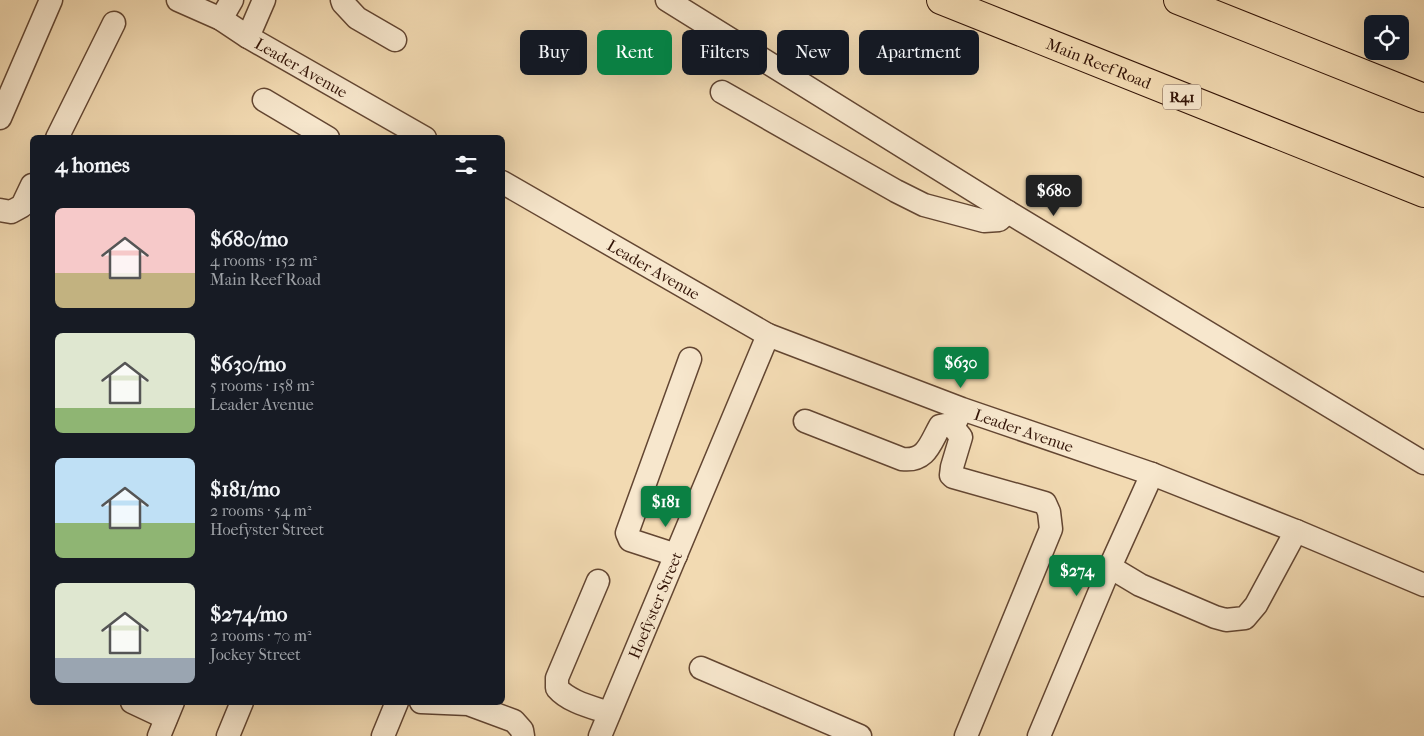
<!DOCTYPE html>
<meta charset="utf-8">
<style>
body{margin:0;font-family:"IM FELL French Canon",serif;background:#242831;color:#f1f3f6;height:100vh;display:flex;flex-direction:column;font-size:19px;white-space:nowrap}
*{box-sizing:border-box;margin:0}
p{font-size:16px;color:#9ea1a6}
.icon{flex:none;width:28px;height:28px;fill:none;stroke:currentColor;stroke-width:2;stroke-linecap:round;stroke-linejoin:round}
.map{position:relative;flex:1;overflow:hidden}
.panel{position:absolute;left:30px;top:135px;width:475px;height:570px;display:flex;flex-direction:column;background:#171b24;border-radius:8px;box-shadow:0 5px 20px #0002}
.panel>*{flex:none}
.guide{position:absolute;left:520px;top:30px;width:475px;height:45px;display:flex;gap:10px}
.buttons{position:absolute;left:1364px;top:15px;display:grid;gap:10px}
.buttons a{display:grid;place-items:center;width:45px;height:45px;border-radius:8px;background:#171b24;box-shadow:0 5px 20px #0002;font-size:25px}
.price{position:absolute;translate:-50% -42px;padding:0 11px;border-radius:5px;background:#0b8043;color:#fff;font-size:16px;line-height:32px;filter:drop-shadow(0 1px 2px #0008)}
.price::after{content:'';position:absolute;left:50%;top:30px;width:15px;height:11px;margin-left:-8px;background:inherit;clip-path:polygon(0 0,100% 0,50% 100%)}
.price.active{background:#222;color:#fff}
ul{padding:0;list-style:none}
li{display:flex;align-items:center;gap:15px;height:125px;padding:0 25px}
li span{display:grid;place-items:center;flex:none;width:140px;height:100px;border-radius:8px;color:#555}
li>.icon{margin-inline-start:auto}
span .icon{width:60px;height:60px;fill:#fffc;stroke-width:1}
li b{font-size:21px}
h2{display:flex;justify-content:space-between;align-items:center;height:60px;padding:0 25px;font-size:21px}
.pill{padding:0 18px;border-radius:8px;background:#171b24;box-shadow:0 5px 20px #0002;font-size:18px;line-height:45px}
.pill.active{background:#0b8043;color:#fff}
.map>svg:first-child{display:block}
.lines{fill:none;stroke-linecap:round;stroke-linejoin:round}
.minor-casing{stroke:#634632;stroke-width:25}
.major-casing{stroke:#331407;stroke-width:30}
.minor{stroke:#f7e7cd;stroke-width:22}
.major{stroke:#f2dab2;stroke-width:28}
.labels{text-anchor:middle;stroke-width:5;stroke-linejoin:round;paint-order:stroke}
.shield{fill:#f7e7cd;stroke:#6e5342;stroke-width:1}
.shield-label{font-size:15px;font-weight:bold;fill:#331407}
.street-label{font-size:16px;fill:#331407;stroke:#f7e7cd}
</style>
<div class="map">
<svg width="1424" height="736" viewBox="0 0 1424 736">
<rect width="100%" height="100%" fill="#f2dab2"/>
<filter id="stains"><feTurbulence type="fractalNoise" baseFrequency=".004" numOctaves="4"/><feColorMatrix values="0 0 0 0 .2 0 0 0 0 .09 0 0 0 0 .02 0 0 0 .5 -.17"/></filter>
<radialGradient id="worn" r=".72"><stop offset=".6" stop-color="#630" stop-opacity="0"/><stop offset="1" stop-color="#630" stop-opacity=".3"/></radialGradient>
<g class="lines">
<defs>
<g id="minor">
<path id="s1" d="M178,0L221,19L248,37L425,138"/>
<polyline points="342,0 343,3 357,18 395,40"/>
<polyline points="667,0 1008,212 1424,463"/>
<polyline points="221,19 232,0"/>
<polyline points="248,37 264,0"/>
<polyline points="722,92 896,191 924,205 984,221 999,220 1008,212"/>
<polyline points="264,100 328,138"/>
<polyline points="0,118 51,0"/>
<polyline points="57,138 114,23"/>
<path id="s2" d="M502,182L768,335L962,409L1152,474L1296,531L1424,585"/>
<polyline points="0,210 11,212 22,206 32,185"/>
<path d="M805,421L902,459C926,462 930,444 940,426L945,425L953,427L958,417"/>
<polyline points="953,427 961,437 952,467 951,475 953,477 1045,503 1049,512 1051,529 966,736"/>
<polyline points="676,555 630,540 627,533 690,359"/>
<polyline points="1110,567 1140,585 1215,617 1226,620 1245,618 1256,605 1296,531"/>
<path d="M598,581L557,678V688C569,702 592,707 609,713"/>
<polyline points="701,668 860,736"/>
<polyline points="132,702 166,718"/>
<polyline points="421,702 468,704 514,721 522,730 523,736"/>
<polyline points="159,736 173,702"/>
<polyline points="228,736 242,702"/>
<polyline points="383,736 397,702"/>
<path id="s3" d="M600,736L768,335"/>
<polyline points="1039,736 1110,567 1152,474"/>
</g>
<g id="major">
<path id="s4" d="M941,0L1424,193"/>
<polyline points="1178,0 1424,98"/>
</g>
</defs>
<!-- minor casing -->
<use href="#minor" class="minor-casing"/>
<!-- major casing -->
<use href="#major" class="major-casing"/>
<!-- minor -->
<use href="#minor" class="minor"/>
<!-- major -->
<use href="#major" class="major"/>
</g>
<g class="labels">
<!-- shield labels -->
<rect class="shield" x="1163" y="84.5" width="38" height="25" rx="4"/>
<g class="shield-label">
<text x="1182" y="102">R41</text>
</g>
<!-- street labels -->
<g class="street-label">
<text dy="6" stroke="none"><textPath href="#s4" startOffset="170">Main Reef Road</textPath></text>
<text dy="6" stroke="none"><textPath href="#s1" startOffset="141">Leader Avenue</textPath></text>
<text dy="6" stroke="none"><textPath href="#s2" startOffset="175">Leader Avenue</textPath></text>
<text dy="6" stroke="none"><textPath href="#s2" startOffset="580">Leader Avenue</textPath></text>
<text dy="6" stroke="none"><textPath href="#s3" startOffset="142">Hoefyster Street</textPath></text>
</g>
</g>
<rect width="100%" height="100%" filter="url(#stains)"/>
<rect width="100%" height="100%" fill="url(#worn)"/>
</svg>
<div class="buttons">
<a><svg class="icon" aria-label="locate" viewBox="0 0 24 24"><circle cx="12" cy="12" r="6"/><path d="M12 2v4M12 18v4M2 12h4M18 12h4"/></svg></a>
</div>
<b class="price active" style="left:1054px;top:217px">$680</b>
<b class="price" style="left:961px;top:389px">$630</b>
<b class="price" style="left:666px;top:528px">$181</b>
<b class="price" style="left:1077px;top:597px">$274</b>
<div class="guide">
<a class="pill">Buy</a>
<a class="pill active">Rent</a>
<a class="pill">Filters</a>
<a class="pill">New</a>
<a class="pill">Apartment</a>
</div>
<section class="panel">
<h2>4 homes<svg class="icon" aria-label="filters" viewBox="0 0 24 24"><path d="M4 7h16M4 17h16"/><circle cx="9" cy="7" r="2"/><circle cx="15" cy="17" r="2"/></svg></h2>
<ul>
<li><span style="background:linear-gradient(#f6c9c9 65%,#c2b280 0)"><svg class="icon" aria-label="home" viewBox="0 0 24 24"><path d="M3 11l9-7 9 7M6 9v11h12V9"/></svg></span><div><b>$680/mo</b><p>4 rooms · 152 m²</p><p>Main Reef Road</p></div></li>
<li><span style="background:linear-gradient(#dfe7d0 75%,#8fb573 0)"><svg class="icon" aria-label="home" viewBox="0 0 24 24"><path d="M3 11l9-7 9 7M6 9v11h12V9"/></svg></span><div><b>$630/mo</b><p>5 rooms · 158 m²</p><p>Leader Avenue</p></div></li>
<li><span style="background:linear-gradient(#bfe0f5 65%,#8fb573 0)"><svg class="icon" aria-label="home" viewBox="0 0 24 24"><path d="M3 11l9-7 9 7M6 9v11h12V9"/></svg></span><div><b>$181/mo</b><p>2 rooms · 54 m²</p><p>Hoefyster Street</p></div></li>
<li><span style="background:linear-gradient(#dfe7d0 75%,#9aa5b1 0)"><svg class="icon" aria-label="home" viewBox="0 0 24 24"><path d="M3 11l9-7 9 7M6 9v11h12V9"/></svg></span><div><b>$274/mo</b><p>2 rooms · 70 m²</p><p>Jockey Street</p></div></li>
</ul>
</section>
</div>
